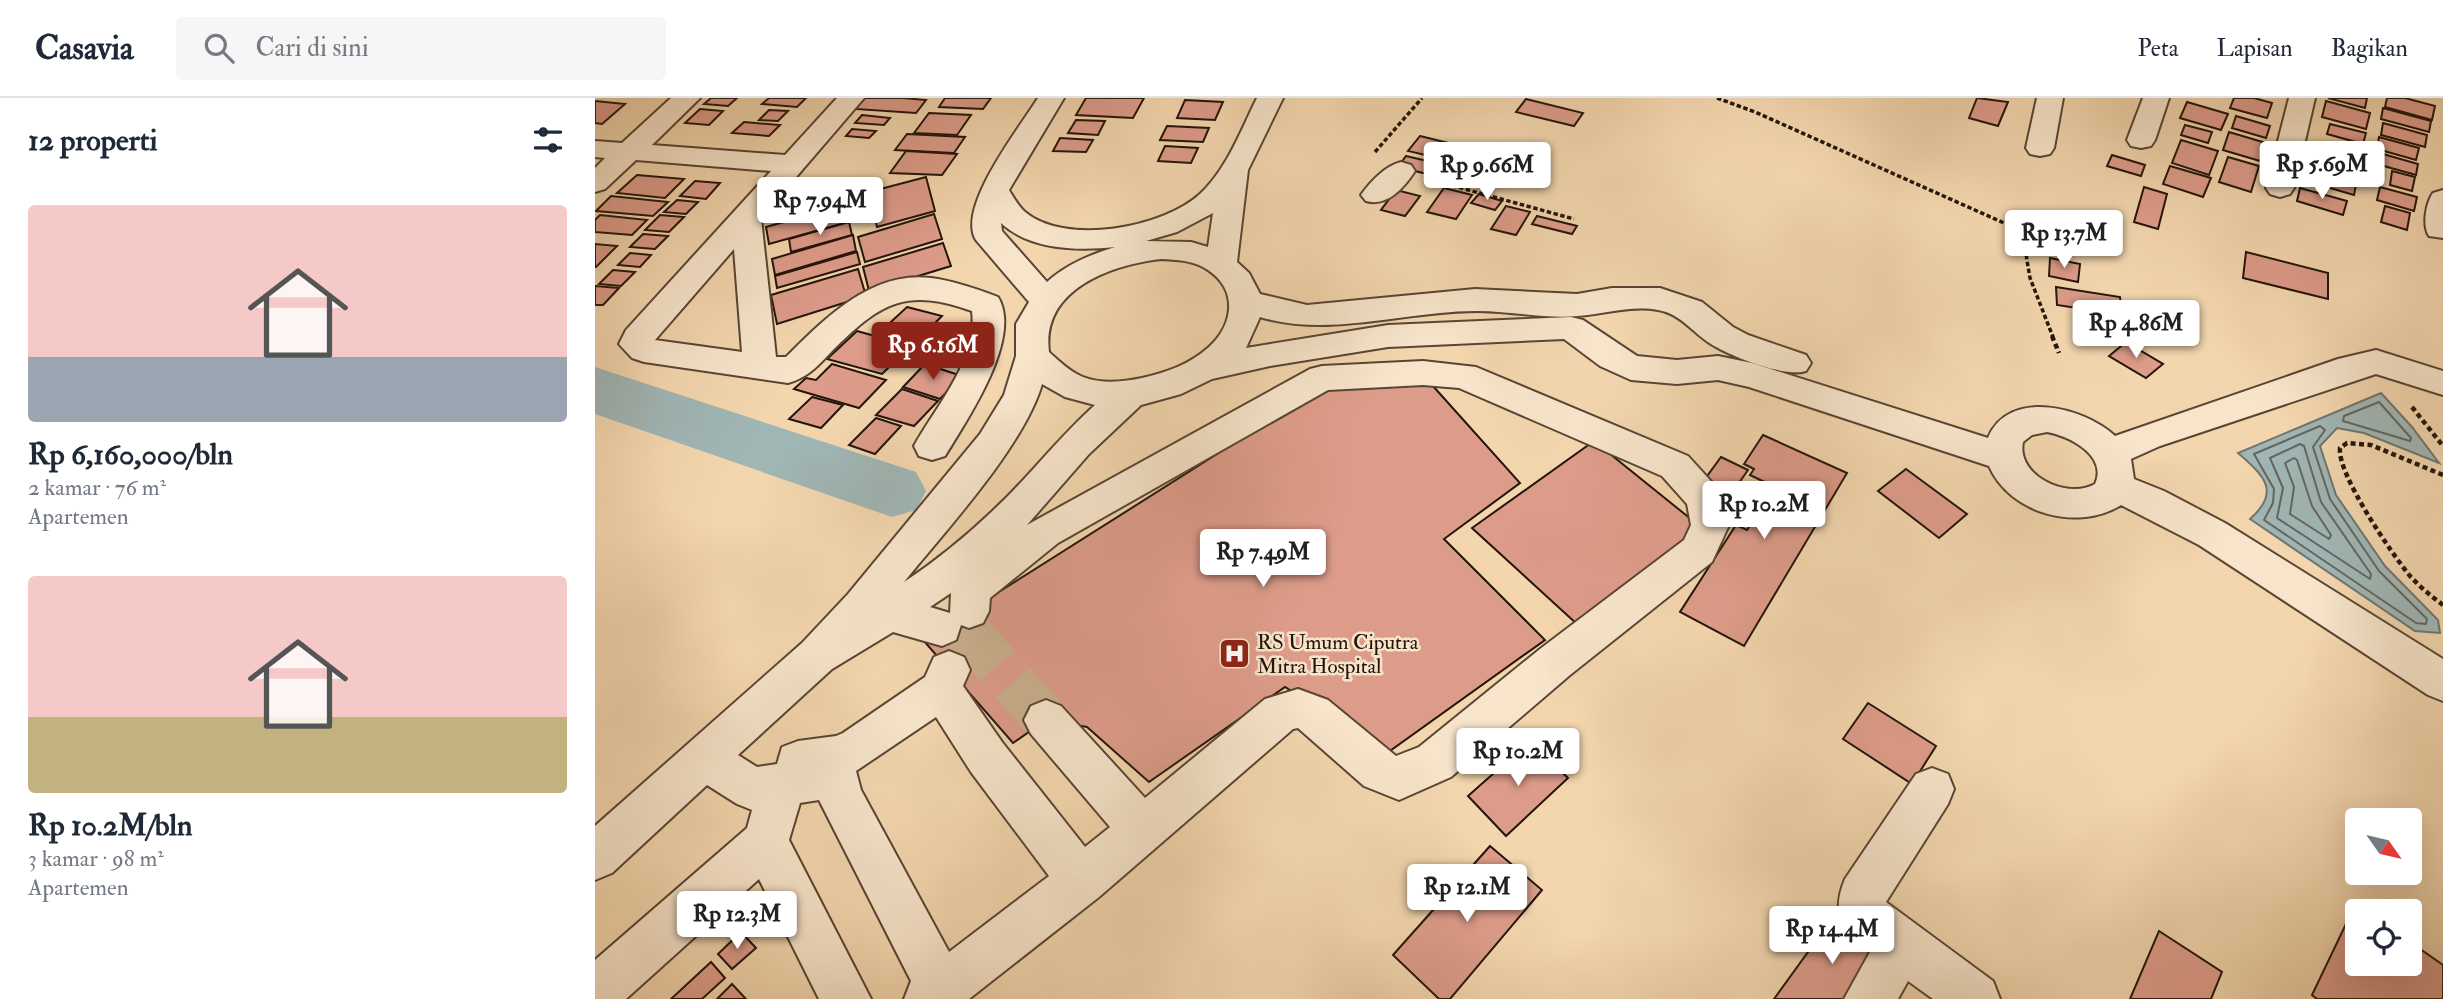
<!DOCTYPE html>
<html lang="id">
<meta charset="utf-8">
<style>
body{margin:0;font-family:"IM FELL Double Pica",serif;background:#f6f6f7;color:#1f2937;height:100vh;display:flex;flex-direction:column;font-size:26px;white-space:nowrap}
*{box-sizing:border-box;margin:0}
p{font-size:23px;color:#747a83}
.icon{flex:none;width:38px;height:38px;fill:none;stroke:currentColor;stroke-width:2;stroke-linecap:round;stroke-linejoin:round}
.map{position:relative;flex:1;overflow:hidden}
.drawer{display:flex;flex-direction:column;background:#fff;width:595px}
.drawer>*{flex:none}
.needle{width:46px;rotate:124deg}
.tools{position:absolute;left:1750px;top:710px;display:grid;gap:14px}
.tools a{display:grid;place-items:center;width:77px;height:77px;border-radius:7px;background:#fff;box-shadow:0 7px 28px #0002;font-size:35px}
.price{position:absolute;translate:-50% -60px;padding:0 16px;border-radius:7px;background:#fff;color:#222;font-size:23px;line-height:46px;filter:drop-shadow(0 2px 4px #0008)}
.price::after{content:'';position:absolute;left:50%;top:42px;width:21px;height:16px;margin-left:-10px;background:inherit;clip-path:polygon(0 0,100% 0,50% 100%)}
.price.current{background:#8f2418;color:#fff}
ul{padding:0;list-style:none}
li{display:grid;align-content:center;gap:14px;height:371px;padding:0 28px}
li span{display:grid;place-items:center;height:217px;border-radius:7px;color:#555}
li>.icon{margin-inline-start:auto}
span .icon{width:126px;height:126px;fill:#fffc;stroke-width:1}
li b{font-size:30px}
h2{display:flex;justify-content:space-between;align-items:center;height:84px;padding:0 28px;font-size:30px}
header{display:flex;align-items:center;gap:42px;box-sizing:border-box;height:98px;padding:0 35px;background:#fff;border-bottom:2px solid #e0e1e3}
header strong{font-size:33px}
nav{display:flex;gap:38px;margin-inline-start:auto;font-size:24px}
.search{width:490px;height:63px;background:#f6f6f7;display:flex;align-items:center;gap:18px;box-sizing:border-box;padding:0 24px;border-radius:7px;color:#747a83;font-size:26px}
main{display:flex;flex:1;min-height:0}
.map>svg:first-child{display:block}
.water{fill:#a0b6b5;stroke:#6e7671;stroke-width:2}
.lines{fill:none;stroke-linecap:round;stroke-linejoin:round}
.shore{stroke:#626660;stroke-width:2}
.river{fill:#a0b6b5;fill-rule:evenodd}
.building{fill:#dd9c8a;stroke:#24150b;stroke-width:2}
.minor-tunnel-far1{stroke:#caaf8d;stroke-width:37;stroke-dasharray:37 18;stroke-linecap:butt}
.minor-tunnel{stroke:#caaf8d;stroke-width:46;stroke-dasharray:46 23;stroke-linecap:butt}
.minor-casing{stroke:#584534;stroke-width:4}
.path-far1{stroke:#24150b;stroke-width:3.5;stroke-dasharray:4.5 2.5;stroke-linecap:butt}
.path{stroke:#24150b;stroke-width:4.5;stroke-dasharray:5 3.5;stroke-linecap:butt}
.minor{fill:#f7e4ca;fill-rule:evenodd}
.labels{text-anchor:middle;stroke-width:5;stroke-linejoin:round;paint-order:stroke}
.poi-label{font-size:21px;fill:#24150b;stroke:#f7e4ca;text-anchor:start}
</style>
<header>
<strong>Casavia</strong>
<div class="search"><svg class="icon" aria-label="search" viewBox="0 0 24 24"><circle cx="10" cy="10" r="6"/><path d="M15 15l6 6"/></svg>Cari di sini</div>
<nav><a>Peta</a><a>Lapisan</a><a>Bagikan</a></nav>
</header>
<main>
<section class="drawer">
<h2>12 properti<svg class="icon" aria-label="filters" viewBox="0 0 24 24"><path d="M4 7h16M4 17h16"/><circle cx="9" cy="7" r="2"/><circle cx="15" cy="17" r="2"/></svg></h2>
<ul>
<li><span style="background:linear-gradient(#f6c9c9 70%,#9aa5b1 0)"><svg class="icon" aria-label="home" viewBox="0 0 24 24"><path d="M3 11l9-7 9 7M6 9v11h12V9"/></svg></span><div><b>Rp 6,160,000/bln</b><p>2 kamar · 76 m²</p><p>Apartemen</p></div></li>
<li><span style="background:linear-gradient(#f6c9c9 65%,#c2b280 0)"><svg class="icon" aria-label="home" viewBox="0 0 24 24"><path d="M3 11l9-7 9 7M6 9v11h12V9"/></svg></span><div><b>Rp 10.2M/bln</b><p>3 kamar · 98 m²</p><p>Apartemen</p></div></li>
</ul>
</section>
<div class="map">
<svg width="1848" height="901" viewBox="0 0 1848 901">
<rect width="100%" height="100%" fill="#f3d6ae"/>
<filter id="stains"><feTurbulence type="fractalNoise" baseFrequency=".00286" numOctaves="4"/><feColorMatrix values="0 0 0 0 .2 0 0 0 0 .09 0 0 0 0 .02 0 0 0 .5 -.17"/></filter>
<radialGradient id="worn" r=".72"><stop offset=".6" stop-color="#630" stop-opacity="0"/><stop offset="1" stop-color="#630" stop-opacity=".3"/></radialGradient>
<!-- water -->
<path class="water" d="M1786,295L1817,329L1844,365L1769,335L1742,330L1725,348L1741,397L1790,468L1843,522L1845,535L1820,533L1655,421C1687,393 1668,377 1643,355Z"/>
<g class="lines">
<!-- shore -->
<g class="shore">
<polygon points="1784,304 1816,340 1815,343 1748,323 1749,318"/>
<polygon points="1725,328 1730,332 1718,349 1735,401 1784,473 1832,521 1831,526 1821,525 1669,422 1678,405 1679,391 1659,356"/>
<polygon points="1705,346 1709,348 1726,404 1776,476 1775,481 1682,420 1688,390 1675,360"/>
<polygon points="1699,360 1702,362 1717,408 1736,437 1734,441 1695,416 1699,389 1690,365"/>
</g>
<!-- river -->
<polygon class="river" points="0,269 321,374 331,393 321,412 297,419 0,316"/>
</g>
<!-- building -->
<g class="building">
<polygon points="116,0 142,0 133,8 109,6"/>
<polygon points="174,0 211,0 202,9 167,6"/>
<polygon points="270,0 308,0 331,2 321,15 260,11"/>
<polygon points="350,0 396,0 388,11 344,9"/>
<polygon points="491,0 549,0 538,20 481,17"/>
<polygon points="1382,0 1413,4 1403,28 1374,20"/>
<polygon points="1639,0 1659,0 1677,5 1672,20 1635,10"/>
<polygon points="1733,0 1772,0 1770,10"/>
<polygon points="1792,0 1810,0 1840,8 1837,22 1790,9"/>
<polygon points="931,1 988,15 979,28 921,14"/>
<polygon points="590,2 628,4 620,22 582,20"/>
<polygon points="0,3 30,6 7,26 0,25"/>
<polygon points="1731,3 1775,15 1771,31 1727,19"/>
<polygon points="1592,4 1633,16 1626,32 1585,20"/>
<polygon points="1788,10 1836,23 1834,34 1786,21"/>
<polygon points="105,11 128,13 114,27 90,25"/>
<polygon points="174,12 193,13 183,23 164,22"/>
<polygon points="334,15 376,17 362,37 319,35"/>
<polygon points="267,17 295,20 289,27 260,25"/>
<polygon points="1641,18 1675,28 1671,40 1637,30"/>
<polygon points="481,22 510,23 503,37 473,35"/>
<polygon points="149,24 185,27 174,38 137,35"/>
<polygon points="1788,25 1832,37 1830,49 1786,37"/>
<polygon points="1735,26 1771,35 1768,46 1732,36"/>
<polygon points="1590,27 1617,34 1613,45 1586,37"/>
<polygon points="572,28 614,30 608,44 565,42"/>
<polygon points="257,31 281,33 274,40 251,38"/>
<polygon points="1634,34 1671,45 1665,63 1628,52"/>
<polygon points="312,36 370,39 359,55 300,52"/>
<polygon points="825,38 858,46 847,61 813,53"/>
<polygon points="1784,39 1824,50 1821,62 1782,51"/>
<polygon points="465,40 498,42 491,54 458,53"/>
<polygon points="1586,42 1623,53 1614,77 1577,65"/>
<polygon points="876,47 908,55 888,85 855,77"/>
<polygon points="570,48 603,50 596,65 563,63"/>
<polygon points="1729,51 1772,63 1768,77 1725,65"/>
<polygon points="311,53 362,56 347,77 295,75"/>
<polygon points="1781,54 1823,66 1821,77 1778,65"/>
<polygon points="1517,57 1550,67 1546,78 1512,68"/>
<polygon points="811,58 849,67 841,78 803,69"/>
<polygon points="1633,59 1664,68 1656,94 1624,84"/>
<polygon points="1715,67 1762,81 1759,97 1711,83"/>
<polygon points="1575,68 1616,80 1608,99 1568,86"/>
<polygon points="1797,73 1820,79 1817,93 1795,87"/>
<polygon points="42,77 89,81 70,100 22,95"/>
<polygon points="331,79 340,113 282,129 274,94"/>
<polygon points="100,83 125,85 111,101 85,98"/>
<polygon points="190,89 238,92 223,111 175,108"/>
<polygon points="1549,89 1572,96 1563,131 1539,124"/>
<polygon points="1785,89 1822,99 1819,113 1782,102"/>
<polygon points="849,90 877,97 861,121 832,114"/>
<polygon points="1705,90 1752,103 1748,117 1702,103"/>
<polygon points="801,92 825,98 810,118 786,112"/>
<polygon points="884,96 907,103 900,112 876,105"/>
<polygon points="16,98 73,104 58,118 1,113"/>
<polygon points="82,102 103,104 91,116 69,114"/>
<polygon points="250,107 253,124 174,146 171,129"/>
<polygon points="911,108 935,114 921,137 896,131"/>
<polygon points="1790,108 1815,115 1812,132 1786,124"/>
<polygon points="339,116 347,141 270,164 263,139"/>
<polygon points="5,117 52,122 37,137 0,134 0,122"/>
<polygon points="65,117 89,119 74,134 50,132"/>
<polygon points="942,118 982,128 977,136 937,126"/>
<polygon points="254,124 257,137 196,154 194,141"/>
<polygon points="48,136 73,138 60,151 35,149"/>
<polygon points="258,137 261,153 180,177 177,161"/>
<polygon points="348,145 356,168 274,193 268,169"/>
<polygon points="0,146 22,148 1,169 0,169"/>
<polygon points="262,154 265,166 182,190 180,178"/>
<polygon points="1651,154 1733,175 1733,201 1648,180"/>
<polygon points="35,155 56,157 45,169 23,167"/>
<polygon points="1455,160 1485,166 1483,184 1454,178"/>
<polygon points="263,171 271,198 182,226 176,197"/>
<polygon points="18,172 40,174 26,188 4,186"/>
<polygon points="0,188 24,190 8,207 0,207"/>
<polygon points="1461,189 1525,199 1527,217 1462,207"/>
<polygon points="312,209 347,218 321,244 285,234"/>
<polygon points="262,233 316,248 287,276 232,261"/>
<polygon points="336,234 356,240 341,255 321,249"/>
<polygon points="1531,244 1568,266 1551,280 1514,258"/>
<polygon points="237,266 291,282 264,310 199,291 211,280 221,282"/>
<polygon points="330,266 367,278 345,301 308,289"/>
<polygon points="829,278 925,385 849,441 950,542 792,655 690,589 554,684 492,629 451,622 418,645 328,542 731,287"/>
<polygon points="307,291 343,303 319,328 281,317"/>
<polygon points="217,299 248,307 226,330 194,321"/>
<polygon points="281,320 306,328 280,356 254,347"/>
<polygon points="1168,337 1252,375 1149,548 1085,514 1141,427 1152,432 1180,389 1155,377 1159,371 1149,366"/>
<polygon points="999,343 1107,430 984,528 877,430"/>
<polygon points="1126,359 1153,372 1137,395 1110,381"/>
<polygon points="1311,371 1372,416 1344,440 1283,393"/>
<polygon points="1273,605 1341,648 1317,686 1248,641"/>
<polygon points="935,643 973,680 911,738 873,698"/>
<polygon points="895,748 947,792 855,901 844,901 798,857"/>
<polygon points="1760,807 1769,814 1762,814 1762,866 1815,866 1815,844 1848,867 1848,901 1722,901 1717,897"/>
<polygon points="1239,818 1287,857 1257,901 1179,901"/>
<polygon points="1564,833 1627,874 1616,901 1535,901"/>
<polygon points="146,834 161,850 137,871 123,856"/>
<polygon points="116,864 130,880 107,901 76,901"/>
<polygon points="137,886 151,901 122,901"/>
</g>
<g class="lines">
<!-- minor-tunnel-far1 -->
<polyline class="minor-tunnel-far1" points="347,530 374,535"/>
<!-- minor-tunnel -->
<polyline class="minor-tunnel" points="372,533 451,622"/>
<defs>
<g id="minor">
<path d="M76,0H105L57,47L190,57L242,0H269L166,120L181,259H191C229,221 277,172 336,180C359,183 382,191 403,199C428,240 372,322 350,358L337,362L324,358L319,348C341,308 383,262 377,213C313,190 287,203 240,250C225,265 215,279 193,285L49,264L37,260L24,246L31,232L176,73L41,62L10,91L0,94V70L10,60L0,59V43L27,45ZM139,151L147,254L60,242Z"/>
<path d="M443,0H469L414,92C419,100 423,108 430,114C471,148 568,130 605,96C632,71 646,32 662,0H688L653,72L642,164L654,175L665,196L712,207L880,191L982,196L1017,190H1065L1107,204L1138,229L1153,237L1211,257L1216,265L1211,273C1190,280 1135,258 1116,246C1097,234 1086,216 1063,212C1036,207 1009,216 983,218C950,221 915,213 882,213C809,213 736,240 665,219L651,250L793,227L976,219L988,222L1042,258L1082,262L1123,258L1157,265L1393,340C1413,290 1489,309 1520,338L1743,261L1781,252L1848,273V297L1781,276L1565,348L1536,361L1539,381L1569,393L1630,425L1848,561V603L1833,597L1604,447L1526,407C1483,434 1415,416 1394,368L1154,289L1123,282L1082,286L1036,282L1005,268L969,241L793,249L675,268L617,281L586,296L546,307L494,356L432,427L715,271L727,268L828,263L881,269L1093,358L1123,391L1129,401L1134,427L1117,464L975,577L856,679L804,702L769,688L703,630L698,631L504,799L374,901H309L316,883L224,702L205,705L194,742L276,901H224L164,781L31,901H0V862L152,730L157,712L142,706L112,687L17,775L0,782V728L207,545L253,496L385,336L409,297L421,258V226L434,204L381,142C361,110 425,29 443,0ZM618,115L613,149L596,144L551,143L582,134ZM406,125C435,152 483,153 520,149C495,157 472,166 452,184L407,133ZM566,161C582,162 599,162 613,172C643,192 639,226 614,249C594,267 572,274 547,280C529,284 506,286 488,279C475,274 464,263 454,254C446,191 516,167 566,161ZM447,286L470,299L500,307C469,335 443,367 414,397C382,429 347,459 309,484C351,432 429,348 447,286ZM828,287L864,290L1067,378L1092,406L1096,427L1089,442L945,551L824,649L801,658L733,602L703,591L670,601L550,700L466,608L451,602L436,608L429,622L436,636L515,729L490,749L407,644L368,588L375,572L369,559L354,553L339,559L330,579L248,635L241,638L203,643L187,649L182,666L162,669L143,657L237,571L298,534L347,548L361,542L366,527L374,530L388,525L394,513L395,500L463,445L733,292ZM1452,334C1475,338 1513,358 1500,386C1473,402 1421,378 1428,344L1437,337ZM356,495L355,515L335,509ZM341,619L376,674L454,778L354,854L266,692L261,673Z"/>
<polygon points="1442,0 1468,0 1459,50 1455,56 1445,58 1435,56 1431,50"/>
<polygon points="1548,0 1574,0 1560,42 1556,48 1546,50 1536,48 1532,42"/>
<polygon points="1694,0 1720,0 1699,90 1695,96 1685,99 1675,96 1671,90"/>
<path d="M806,64L816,67L820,73C809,90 792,109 771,103L766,97C775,84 790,68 806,64Z"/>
<path d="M1848,92V140L1834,138C1827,127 1831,105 1838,95Z"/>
<path d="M1337,670L1353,676L1359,691L1353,706L1291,804L1398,883L1405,901H1338L1313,883L1303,901H1249L1275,854C1246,832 1236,815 1250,781L1321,676Z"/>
</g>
</defs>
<!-- minor casing -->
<use href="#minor" class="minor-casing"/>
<!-- path-far1 -->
<g class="path-far1">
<polyline points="1122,0 1160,14 1427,133 1435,180 1458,239"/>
<polyline points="780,54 827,0"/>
<polyline points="837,82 979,121"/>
</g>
<!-- path -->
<g class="path">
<polyline points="1457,238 1464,255"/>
<polyline points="1817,309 1848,348"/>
<path d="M1848,377L1776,347L1752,345L1745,350C1742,376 1797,456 1815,478C1825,489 1836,498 1848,507"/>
</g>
<!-- minor -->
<use href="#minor" class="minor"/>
</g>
<!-- icons -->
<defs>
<symbol id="hospital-square" viewBox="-11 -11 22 22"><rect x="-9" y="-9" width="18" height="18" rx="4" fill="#8f2418" stroke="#f7e4ca"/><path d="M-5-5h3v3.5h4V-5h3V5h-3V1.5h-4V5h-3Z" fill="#fff"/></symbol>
</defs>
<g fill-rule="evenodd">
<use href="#hospital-square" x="622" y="538" width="35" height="35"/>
</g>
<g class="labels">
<!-- poi labels -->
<g class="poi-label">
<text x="662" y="551">RS Umum Ciputra<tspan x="662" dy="24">Mitra Hospital</tspan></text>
</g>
</g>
<rect width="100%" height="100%" filter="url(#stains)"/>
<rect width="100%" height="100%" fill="url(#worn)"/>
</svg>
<div class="tools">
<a><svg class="needle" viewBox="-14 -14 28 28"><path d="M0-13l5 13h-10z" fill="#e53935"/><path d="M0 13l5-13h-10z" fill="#747a83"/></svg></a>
<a><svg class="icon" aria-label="locate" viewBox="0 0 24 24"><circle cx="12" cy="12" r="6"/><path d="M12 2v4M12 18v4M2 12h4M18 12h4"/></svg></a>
</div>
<b class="price" style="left:1727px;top:103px">Rp 5.69M</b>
<b class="price" style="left:892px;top:104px">Rp 9.66M</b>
<b class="price" style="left:225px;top:139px">Rp 7.94M</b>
<b class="price" style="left:1469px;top:172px">Rp 13.7M</b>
<b class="price" style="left:1541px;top:262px">Rp 4.86M</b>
<b class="price current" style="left:338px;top:284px">Rp 6.16M</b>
<b class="price" style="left:1169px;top:443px">Rp 10.2M</b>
<b class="price" style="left:668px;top:491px">Rp 7.49M</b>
<b class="price" style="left:923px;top:690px">Rp 10.2M</b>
<b class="price" style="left:872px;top:826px">Rp 12.1M</b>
<b class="price" style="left:142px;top:853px">Rp 12.3M</b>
<b class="price" style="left:1237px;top:868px">Rp 14.4M</b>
</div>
</main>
